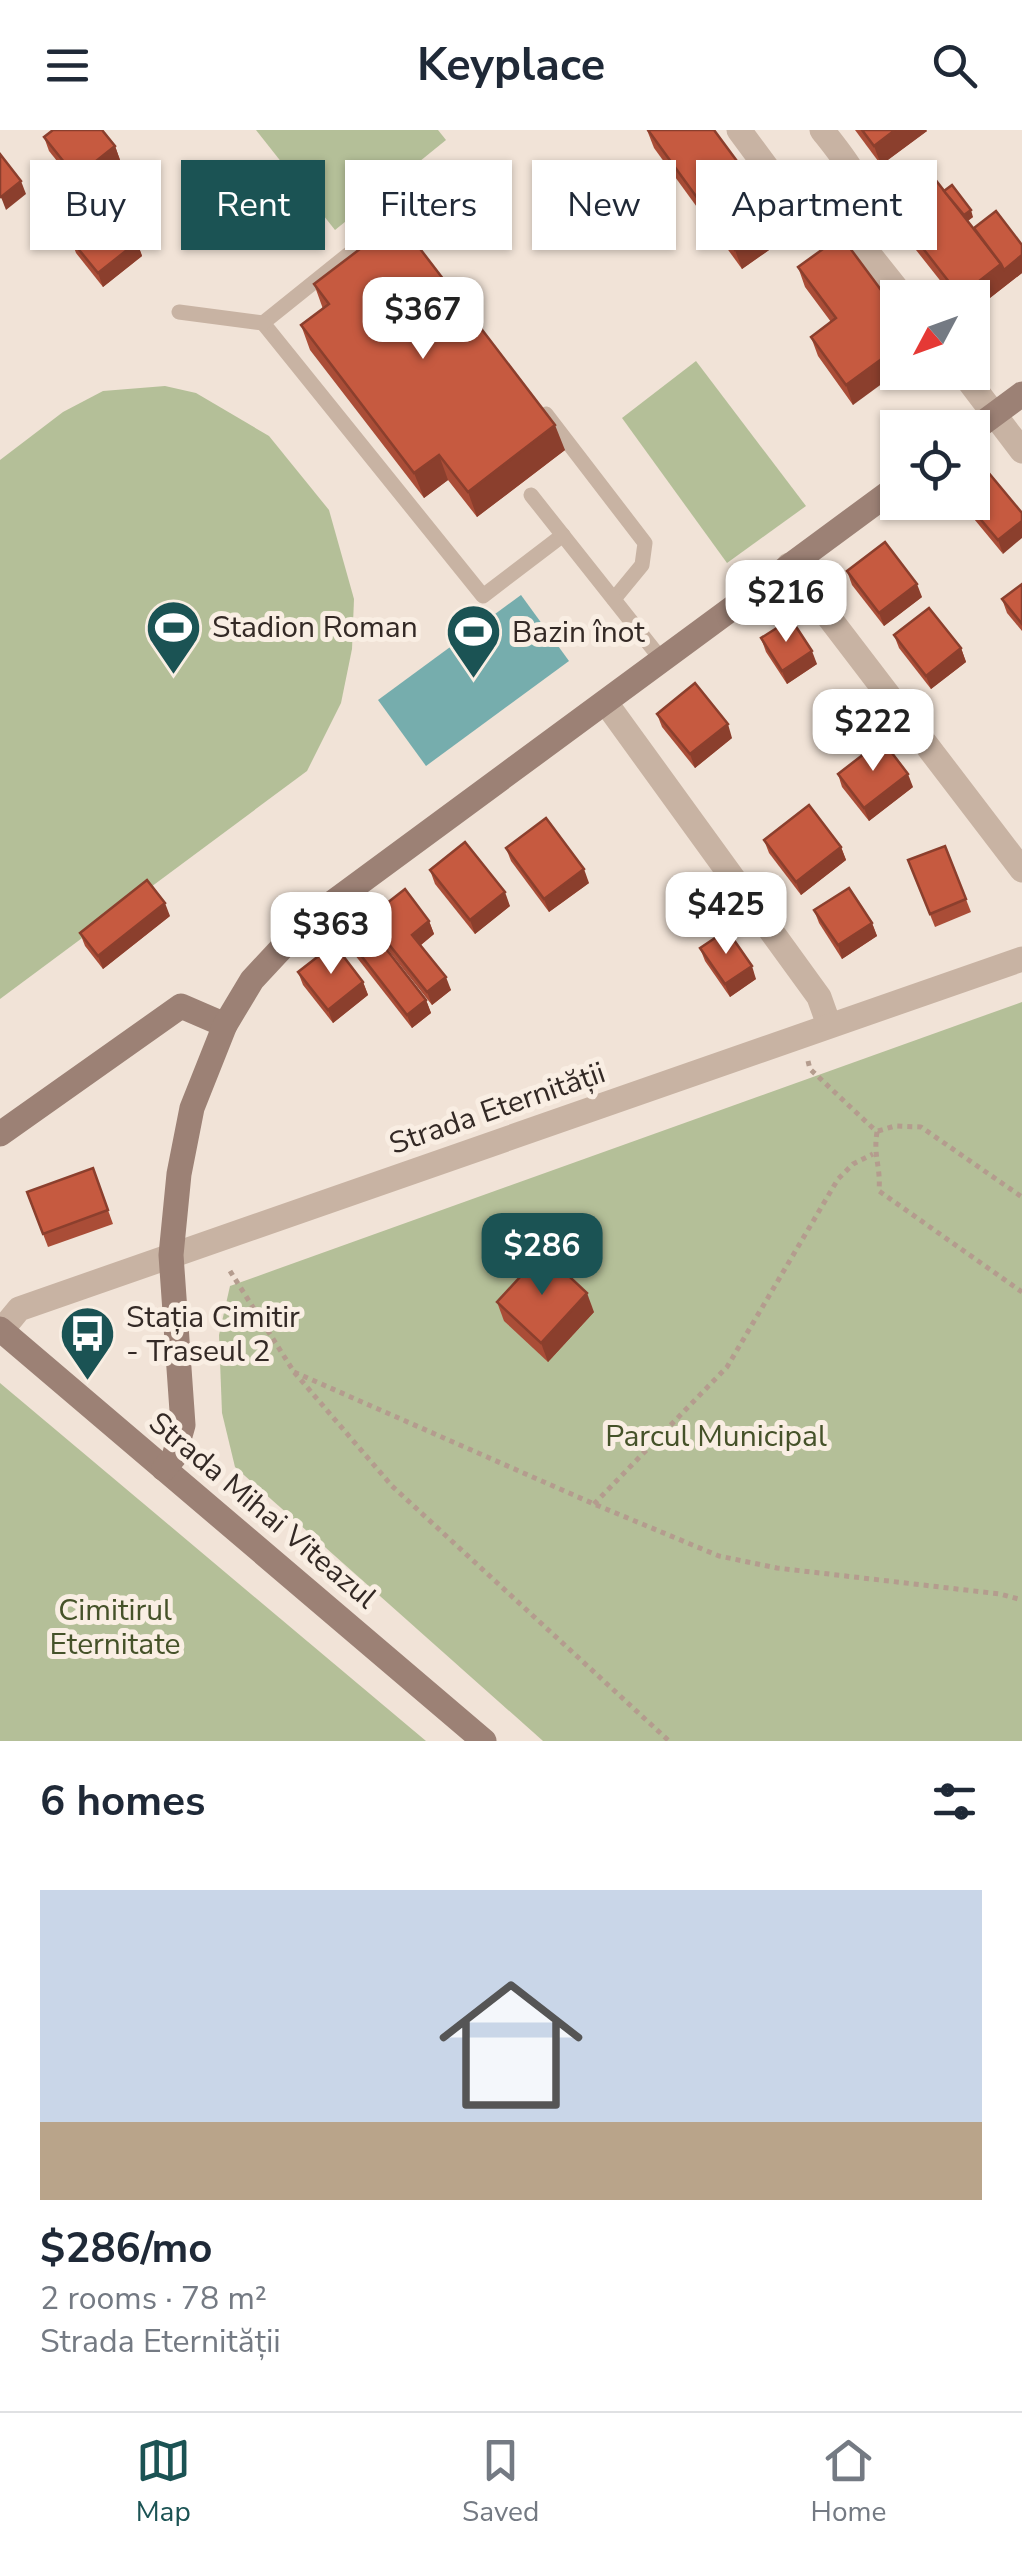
<!DOCTYPE html>
<meta charset="utf-8">
<style>
body{margin:0;font-family:"Nunito Sans",sans-serif;background:#f2f2f3;color:#1f2937;height:100vh;display:flex;flex-direction:column;font-size:38px;white-space:nowrap}
*{box-sizing:border-box;margin:0}
p{font-size:32px;color:#747a83}
.icon{flex:none;width:55px;height:55px;fill:none;stroke:currentColor;stroke-width:2;stroke-linecap:round;stroke-linejoin:round}
.map{position:relative;height:1611px;overflow:hidden}
.side{display:flex;flex-direction:column;background:#fff;flex:1}
.side>*{flex:none}
.guide{position:absolute;left:30px;top:30px;width:962px;height:90px;display:flex;gap:20px}
.needle{width:65px;rotate:229deg}
.fabs{position:absolute;left:880px;top:150px;display:grid;gap:20px}
.fabs a{display:grid;place-items:center;width:110px;height:110px;border-radius:0px;background:#fff;box-shadow:0 2px 8px #0004;font-size:50px}
.price{position:absolute;translate:-50% -85px;padding:0 22px;border-radius:20px;background:#fff;color:#222;font-size:32px;line-height:65px;filter:drop-shadow(0 2px 5px #0008)}
.price::after{content:'';position:absolute;left:50%;top:60px;width:30px;height:22px;margin-left:-15px;background:inherit;clip-path:polygon(0 0,100% 0,50% 100%)}
.price.on{background:#1b5354;color:#fff}
ul{padding:0;list-style:none}
li{display:grid;align-content:center;gap:20px;height:530px;padding:0 40px}
li span{display:grid;place-items:center;height:310px;border-radius:0px;color:#555}
li>.icon{margin-inline-start:auto}
span .icon{width:180px;height:180px;fill:#fffc;stroke-width:1}
li b{font-size:42px}
h2{display:flex;justify-content:space-between;align-items:center;height:120px;padding:0 40px;font-size:42px}
.tag{padding:0 35px;border-radius:0px;background:#fff;box-shadow:0 2px 8px #0004;font-size:35px;line-height:90px}
.tag.on{background:#1b5354;color:#fff}
header{display:flex;justify-content:space-between;align-items:center;height:130px;padding:0 40px;background:#fff;font-size:45px;font-weight:700}
.dock{display:flex;justify-content:space-around;align-items:center;height:140px;border-top:2px solid #e0e1e3;background:#fff;font-size:28px;color:#747a83}
.dock a{display:grid;justify-items:center;gap:5px}
.dock .on{color:#1b5354}
.map>svg:first-child{display:block}
.green{fill:#b4bf98}
.water{fill:#76adad}
.lines{fill:none;stroke-linecap:round;stroke-linejoin:round}
.path{stroke:#b49c8e;stroke-width:5;stroke-dasharray:5 5;stroke-linecap:butt}
.lane{stroke:#c8b3a3;stroke-width:15}
.street{stroke:#c8b3a3;stroke-width:25}
.secondary{stroke:#9c8175;stroke-width:25}
.wall{fill:#aa4d37}
.shaded-wall{fill:#8b3f2d}
.building{fill:#c65a40;stroke:#8b3f2d;stroke-width:2.5}
.labels{text-anchor:middle;stroke-width:10;stroke-linejoin:round;paint-order:stroke}
.poi-label{font-size:30px;fill:#332925;stroke:#f9eee3;text-anchor:start}
.street-label{font-size:30px;fill:#332925;stroke:#f9eee3}
.park-label{font-size:30px;fill:#455229;stroke:#f9eee3}
</style>
<header><svg class="icon" aria-label="menu" viewBox="0 0 24 24"><path d="M4 6h16M4 12h16M4 18h16"/></svg>Keyplace<svg class="icon" aria-label="search" viewBox="0 0 24 24"><circle cx="10" cy="10" r="6"/><path d="M15 15l6 6"/></svg></header>
<div class="map">
<svg width="1022" height="1611" viewBox="0 0 1022 1611">
<rect width="100%" height="100%" fill="#f1e3d7"/>
<!-- green -->
<g class="green">
<polygon points="256,0 438,0 446,10 335,100"/>
<polygon points="696,231 806,376 727,433 622,288"/>
<polygon points="165,256 196,263 269,306 329,380 354,469 352,519 341,573 307,641 0,869 0,330 63,282 103,261"/>
<polygon points="1022,872 1022,1611 543,1611 235,1337 222,1283 219,1205 230,1156"/>
<polygon points="0,1253 426,1611 0,1611"/>
</g>
<!-- water -->
<polygon class="water" points="521,465 569,531 426,636 378,570"/>
<g class="lines">
<!-- path -->
<g class="path">
<path d="M808,931L810,939L877,1002C873,1027 881,1036 879,1061L1022,1162"/>
<polyline points="878,1001 895,996 921,997 1022,1067"/>
<polyline points="230,1141 294,1242 392,1356 669,1611"/>
<polyline points="294,1242 594,1374 719,1426 777,1438 1000,1464 1022,1470"/>
<polyline points="594,1374 727,1237 838,1049 853,1034 873,1024"/>
</g>
<!-- lane -->
<g class="lane">
<polyline points="416,114 395,87 263,193 483,466 563,405"/>
<polyline points="179,182 263,193"/>
<polyline points="546,284 645,413 642,435 614,469"/>
<polyline points="531,365 661,529"/>
</g>
<!-- street -->
<g class="street">
<polyline points="739,0 801,84 844,107 857,109 904,168"/>
<path d="M822,0C839,22 876,64 865,94C864,99 860,104 857,109"/>
<polyline points="962,242 1022,321"/>
<polyline points="789,435 1022,740"/>
<polyline points="606,573 819,867 829,895"/>
<polyline points="2,1200 19,1179 1022,829"/>
</g>
<!-- secondary -->
<g class="secondary">
<polyline points="972,301 1022,264"/>
<polyline points="0,1004 181,876 225,895"/>
<polyline points="0,1199 484,1611"/>
<polyline points="164,1339 174,1327 183,1295 171,1125 179,1044 192,978 225,895 252,850 292,807 332,773 898,356"/>
</g>
</g>
<!-- wall -->
<g class="wall">
<polygon points="647,0 786,108 742,139 654,18"/>
<polygon points="855,0 926,0 927,1 881,35"/>
<polygon points="44,7 115,16 120,30 81,61 49,21"/>
<polygon points="944,61 973,87 968,91 974,98 1022,143 972,182 972,168 954,168 897,96 890,76"/>
<polygon points="71,110 137,112 142,126 103,157 76,123"/>
<polygon points="798,137 898,183 853,275 818,226 811,207 831,192 805,157"/>
<polygon points="314,154 565,320 477,387 448,350 424,368 310,220 301,195 323,179"/>
<polygon points="983,336 1003,424 960,372 972,372"/>
<polygon points="847,441 922,467 884,496 852,455"/>
<polygon points="1022,454 1022,501 1007,483 1002,469"/>
<polygon points="894,505 961,518 966,532 931,559 899,518"/>
<polygon points="761,508 817,534 787,554 766,522"/>
<polygon points="657,584 732,608 695,638 662,597"/>
<polygon points="838,644 913,657 869,691 842,657"/>
<polygon points="764,710 841,717 846,730 801,765 769,723"/>
<polygon points="945,716 971,782 935,797 908,730"/>
<polygon points="506,718 589,753 549,782 511,731"/>
<polygon points="430,740 510,776 475,804 435,754"/>
<polygon points="814,780 872,793 877,806 842,829 819,793"/>
<polygon points="170,786 103,839 85,816 80,803"/>
<polygon points="368,788 429,791 434,804 421,815 451,860 432,875 373,801"/>
<polygon points="346,806 426,870 431,883 412,898 351,820"/>
<polygon points="700,818 756,849 730,867 705,831"/>
<polygon points="298,842 363,852 368,865 333,893 303,855"/>
<polygon points="93,1038 113,1094 48,1117 27,1062"/>
<polygon points="497,1172 594,1182 548,1232 504,1191"/>
</g>
<!-- shaded-wall -->
<g class="shaded-wall">
<polygon points="895,0 926,0 927,1 881,35 874,16"/>
<polygon points="115,16 120,30 81,61 76,47"/>
<polygon points="21,51 26,64 6,80 1,67"/>
<polygon points="971,80 973,87 963,94 960,88"/>
<polygon points="779,88 786,108 742,139 735,120"/>
<polygon points="137,112 142,126 103,157 98,143"/>
<polygon points="1022,125 1022,143 972,182 972,168 961,168 960,166 1001,134"/>
<polygon points="898,217 898,242 853,275 846,255"/>
<polygon points="555,295 565,320 477,387 468,362"/>
<polygon points="439,325 448,350 424,368 414,343"/>
<polygon points="1022,391 1022,408 1003,424 998,410"/>
<polygon points="917,454 922,467 884,496 879,483"/>
<polygon points="961,518 966,532 931,559 926,546"/>
<polygon points="812,521 817,534 787,554 782,541"/>
<polygon points="728,594 732,608 695,638 690,624"/>
<polygon points="908,644 913,657 869,691 864,678"/>
<polygon points="841,717 846,730 801,765 796,752"/>
<polygon points="584,739 589,753 549,782 544,769"/>
<polygon points="505,762 510,776 475,804 470,790"/>
<polygon points="165,773 170,786 103,839 98,826"/>
<polygon points="429,791 434,804 417,818 412,805"/>
<polygon points="872,793 877,806 842,829 838,815"/>
<polygon points="752,836 756,849 730,867 725,854"/>
<polygon points="446,847 451,860 432,875 427,862"/>
<polygon points="363,852 368,865 333,893 328,880"/>
<polygon points="426,870 431,883 412,898 407,885"/>
<polygon points="587,1163 594,1182 548,1232 541,1213"/>
</g>
<!-- building -->
<g class="building">
<polygon points="53,0 102,0 115,16 76,47 44,7"/>
<polygon points="648,0 714,0 779,88 735,120"/>
<polygon points="862,0 895,0 874,16"/>
<polygon points="0,24 21,51 1,67 0,66"/>
<polygon points="931,44 1001,134 960,166 890,76"/>
<polygon points="952,55 971,80 964,85 944,61"/>
<polygon points="110,79 137,112 98,143 71,110"/>
<polygon points="996,81 1022,115 1022,125 1004,140 1001,134 974,98"/>
<polygon points="398,90 555,295 468,362 439,325 414,343 301,195 329,174 314,154"/>
<polygon points="841,106 898,183 898,217 846,255 811,207 836,188 798,137"/>
<polygon points="983,336 1022,383 1022,391 998,410 966,372 972,372 972,344"/>
<polygon points="885,412 917,454 879,483 847,441"/>
<polygon points="1022,454 1022,494 1002,469"/>
<polygon points="929,478 961,518 926,546 894,505"/>
<polygon points="791,489 812,521 782,541 761,508"/>
<polygon points="695,553 728,594 690,624 657,584"/>
<polygon points="882,610 908,644 864,678 838,644"/>
<polygon points="809,675 841,717 796,752 764,710"/>
<polygon points="546,688 584,739 544,769 506,718"/>
<polygon points="465,712 505,762 470,790 430,740"/>
<polygon points="945,716 966,769 930,784 908,730"/>
<polygon points="147,750 165,773 98,826 80,803"/>
<polygon points="849,758 872,793 838,815 814,780"/>
<polygon points="405,759 429,791 412,805 446,847 427,862 368,788"/>
<polygon points="365,792 426,870 407,885 346,806"/>
<polygon points="727,800 752,836 725,854 700,818"/>
<polygon points="334,814 363,852 328,880 298,842"/>
<polygon points="93,1038 108,1080 43,1104 27,1062"/>
<polygon points="543,1122 587,1163 541,1213 497,1172"/>
</g>
<!-- icons -->
<defs>
<symbol id="stadium-pin" viewBox="-11 -11 22 30"><path d="M0 17L-7.5 6A9.5 9.5 0 1 1 7.5 6Z" fill="#1b5354" stroke="#f9eee3"/><path d="M0-5a6.5 5 0 1 0 0 10a6.5 5 0 1 0 0-10ZM-3.5-1.8h7v3.6h-7Z" fill="#fff"/></symbol>
<symbol id="bus-pin" viewBox="-11 -11 22 30"><path d="M0 17L-7.5 6A9.5 9.5 0 1 1 7.5 6Z" fill="#1b5354" stroke="#f9eee3"/><path d="M-5-6H5V4H4V6H2V4H-2V6H-4V4H-5ZM-3.5-4V0h7V-4ZM-3.5 1.2v1.5H-2V1.2ZM2 1.2v1.5H3.5V1.2Z" fill="#fff"/></symbol>
</defs>
<g fill-rule="evenodd">
<use href="#stadium-pin" x="142" y="466" width="63" height="86"/>
<use href="#stadium-pin" x="442" y="470" width="63" height="86"/>
<use href="#bus-pin" x="56" y="1172" width="63" height="86"/>
</g>
<g class="labels">
<!-- poi labels -->
<g class="poi-label">
<text x="212" y="507">Stadion Roman</text>
<text x="512" y="512">Bazin înot</text>
<text x="126" y="1197">Stația Cimitir<tspan x="126" dy="34">- Traseul 2</tspan></text>
</g>
<!-- street labels -->
<g class="street-label">
<text transform="translate(497 978) rotate(-19)" y="10">Strada Eternității</text>
<text transform="translate(263 1380) rotate(40)" y="10">Strada Mihai Viteazul</text>
</g>
<!-- park labels -->
<g class="park-label">
<text x="716" y="1316">Parcul Municipal</text>
<text x="115" y="1490">Cimitirul<tspan x="115" dy="34">Eternitate</tspan></text>
</g>
</g>
</svg>
<div class="fabs">
<a><svg class="needle" viewBox="-14 -14 28 28"><path d="M0-13l5 13h-10z" fill="#e53935"/><path d="M0 13l5-13h-10z" fill="#747a83"/></svg></a>
<a><svg class="icon" aria-label="locate" viewBox="0 0 24 24"><circle cx="12" cy="12" r="6"/><path d="M12 2v4M12 18v4M2 12h4M18 12h4"/></svg></a>
</div>
<b class="price" style="left:423px;top:232px">$367</b>
<b class="price" style="left:786px;top:515px">$216</b>
<b class="price" style="left:873px;top:644px">$222</b>
<b class="price" style="left:726px;top:827px">$425</b>
<b class="price" style="left:331px;top:847px">$363</b>
<b class="price on" style="left:542px;top:1168px">$286</b>
<div class="guide">
<a class="tag">Buy</a>
<a class="tag on">Rent</a>
<a class="tag">Filters</a>
<a class="tag">New</a>
<a class="tag">Apartment</a>
</div>
</div>
<section class="side">
<h2>6 homes<svg class="icon" aria-label="filters" viewBox="0 0 24 24"><path d="M4 7h16M4 17h16"/><circle cx="9" cy="7" r="2"/><circle cx="15" cy="17" r="2"/></svg></h2>
<ul>
<li><span style="background:linear-gradient(#c9d6e8 75%,#b9a48a 0)"><svg class="icon" aria-label="home" viewBox="0 0 24 24"><path d="M3 11l9-7 9 7M6 9v11h12V9"/></svg></span><div><b>$286/mo</b><p>2 rooms · 78 m²</p><p>Strada Eternității</p></div></li>
</ul>
</section>
<nav class="dock">
<a class="on"><svg class="icon" aria-label="map" viewBox="0 0 24 24"><path d="M3 6l6-2 6 2 6-2v14l-6 2-6-2-6 2zM9 4v14M15 6v14"/></svg>Map</a>
<a><svg class="icon" aria-label="saved" viewBox="0 0 24 24"><path d="M7 4h10v16l-5-4-5 4z"/></svg>Saved</a>
<a><svg class="icon" aria-label="home" viewBox="0 0 24 24"><path d="M3 11l9-7 9 7M6 9v11h12V9"/></svg>Home</a>
</nav>
